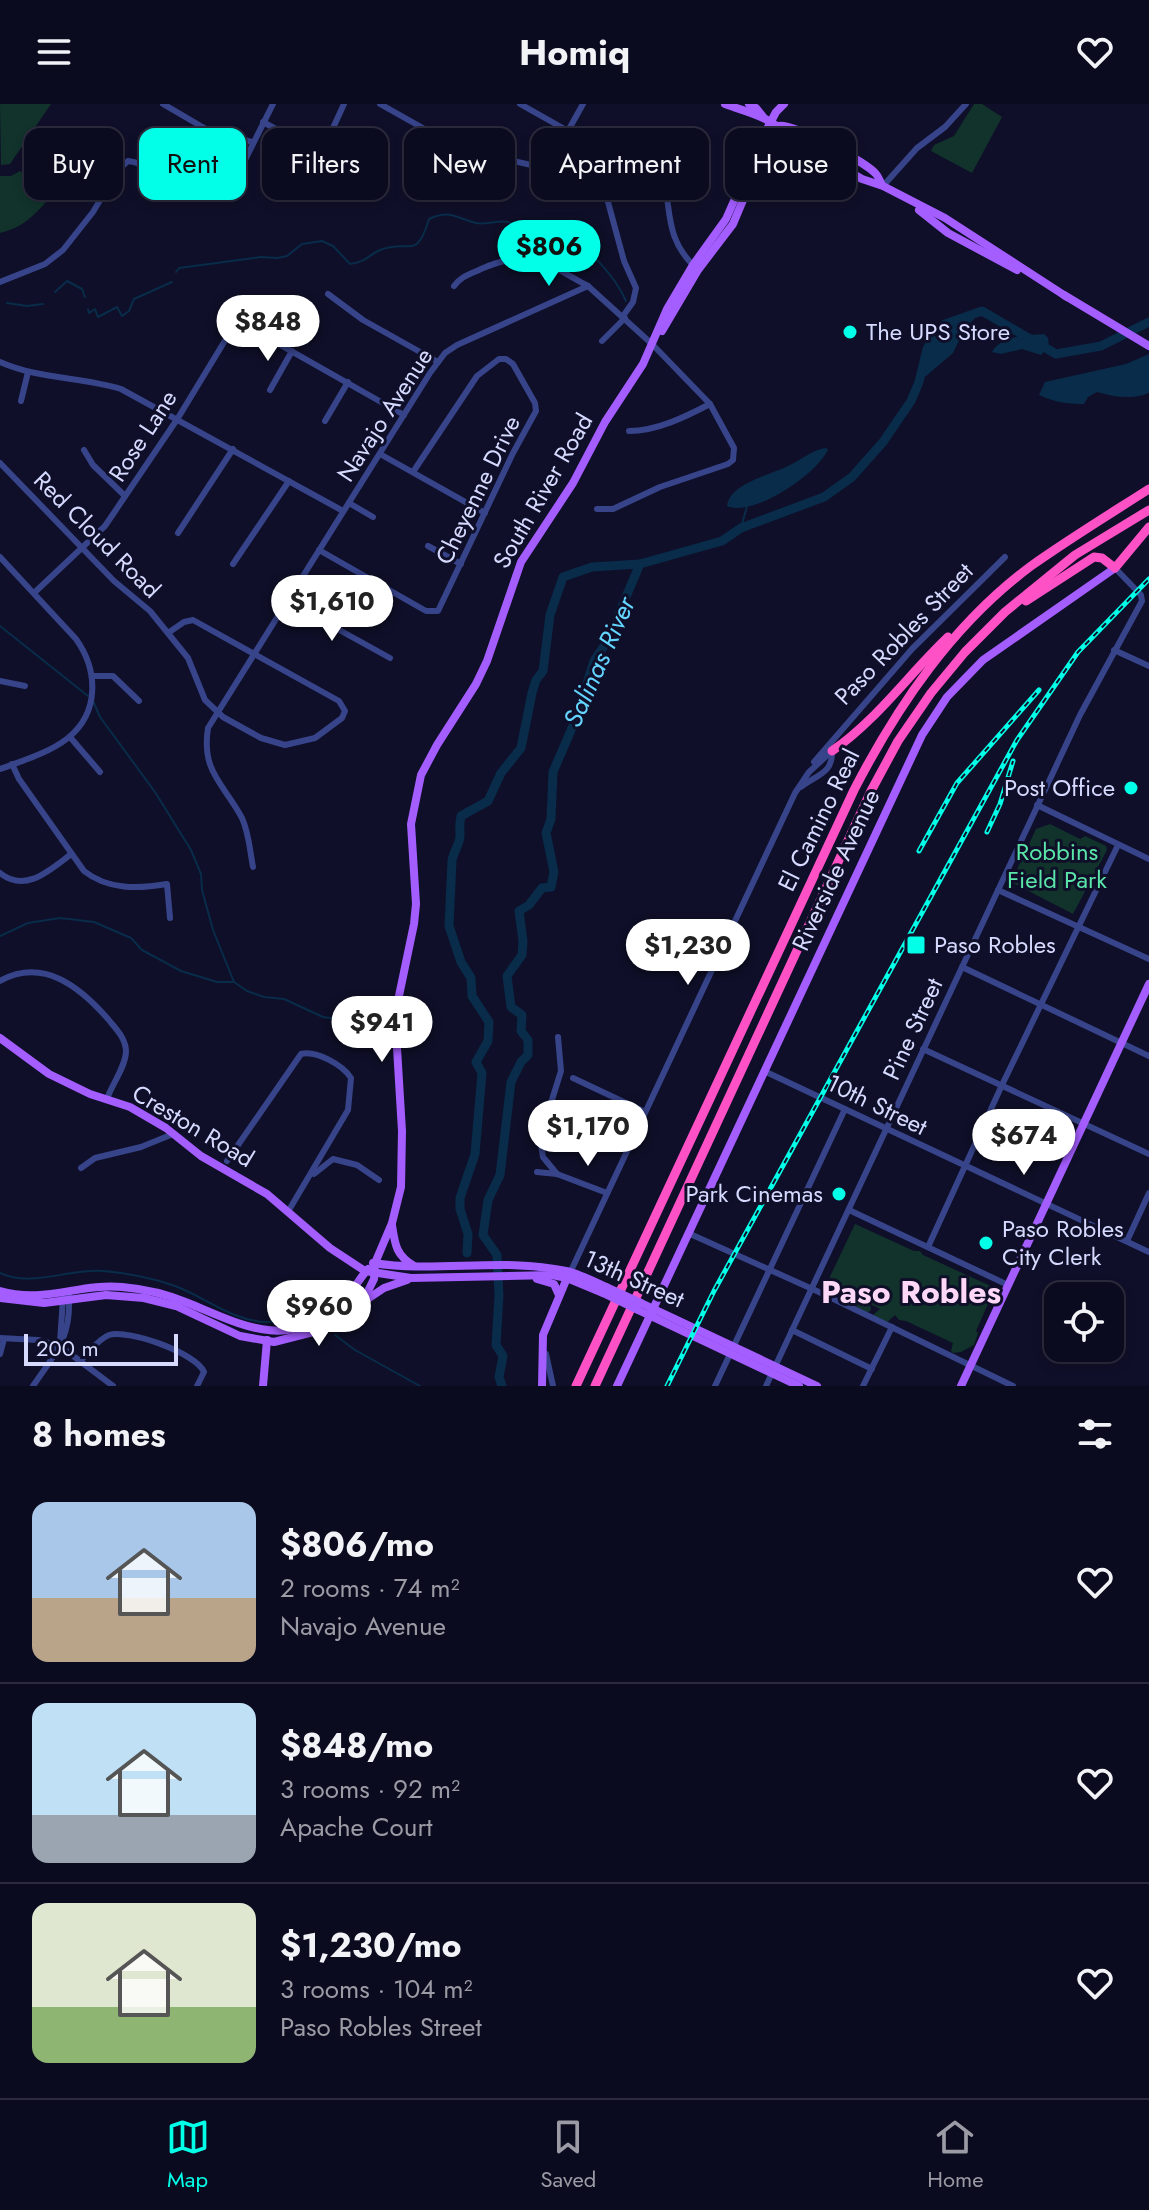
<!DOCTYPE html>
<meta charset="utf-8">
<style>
body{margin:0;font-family:Jost,sans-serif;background:#19192c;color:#f1f3f6;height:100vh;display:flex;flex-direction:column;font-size:30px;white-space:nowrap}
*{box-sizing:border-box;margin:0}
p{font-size:26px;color:#9a9ba4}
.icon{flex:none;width:44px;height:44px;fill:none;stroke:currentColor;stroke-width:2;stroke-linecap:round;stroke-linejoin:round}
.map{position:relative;height:1282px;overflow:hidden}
.drawer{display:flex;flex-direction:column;background:#0b0b1f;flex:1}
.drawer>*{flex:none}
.guide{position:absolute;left:24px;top:24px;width:1102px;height:72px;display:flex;gap:16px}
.buttons{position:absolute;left:1044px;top:1178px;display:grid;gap:16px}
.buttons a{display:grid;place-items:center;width:80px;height:80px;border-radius:16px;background:#0b0b1f;box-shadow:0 4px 12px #0003,0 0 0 2px #2b2b3d;font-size:40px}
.scale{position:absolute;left:24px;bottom:20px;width:154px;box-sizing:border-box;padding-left:8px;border:4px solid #d6daff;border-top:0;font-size:22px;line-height:28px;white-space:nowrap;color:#d6daff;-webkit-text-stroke:6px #0f0f29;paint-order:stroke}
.price{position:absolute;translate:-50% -68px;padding:0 18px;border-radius:28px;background:#fff;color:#222;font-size:26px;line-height:52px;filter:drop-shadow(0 2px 4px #0008)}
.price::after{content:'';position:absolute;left:50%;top:48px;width:24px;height:18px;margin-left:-12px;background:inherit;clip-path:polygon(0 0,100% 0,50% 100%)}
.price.current{background:#02ffe8;color:#111}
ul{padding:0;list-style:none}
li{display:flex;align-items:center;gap:24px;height:200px;padding:0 32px}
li+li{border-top:2px solid #2b2b3d}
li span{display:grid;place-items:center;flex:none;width:224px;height:160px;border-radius:16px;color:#555}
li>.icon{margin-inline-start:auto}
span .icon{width:96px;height:96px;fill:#fffc;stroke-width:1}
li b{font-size:34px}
h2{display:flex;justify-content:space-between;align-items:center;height:96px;padding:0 32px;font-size:34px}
.pill{padding:0 28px;border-radius:16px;background:#0b0b1f;box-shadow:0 4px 12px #0003,0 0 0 2px #2b2b3d;font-size:28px;line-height:72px}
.pill.current{background:#02ffe8;color:#111}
header{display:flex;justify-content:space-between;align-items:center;height:104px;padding:0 32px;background:#0b0b1f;font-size:36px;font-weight:700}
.tabs{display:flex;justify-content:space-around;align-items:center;height:112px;border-top:2px solid #2b2b3d;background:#0b0b1f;font-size:22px;color:#9a9ba4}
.tabs a{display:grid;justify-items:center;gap:4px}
.tabs .current{color:#02ffe8}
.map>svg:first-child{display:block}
.green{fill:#11332b}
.water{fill:#082c49}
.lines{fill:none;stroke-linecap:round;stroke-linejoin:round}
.stream{stroke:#082c49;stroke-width:2}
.river{stroke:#082c49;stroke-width:9}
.minor{stroke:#37448a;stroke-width:6}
.major{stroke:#a45dff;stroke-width:8}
.highway{stroke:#ff51c6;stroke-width:9}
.rail-casing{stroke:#02ffe8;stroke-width:5}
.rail{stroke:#0f0f29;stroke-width:2;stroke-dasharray:6;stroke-linecap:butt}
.major-bridge{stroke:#a45dff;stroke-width:8}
.poi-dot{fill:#02ffe8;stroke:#0f0f29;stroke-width:3}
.labels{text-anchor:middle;stroke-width:6;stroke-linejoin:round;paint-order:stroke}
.poi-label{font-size:24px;fill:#d6daff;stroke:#0f0f29;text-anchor:start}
.street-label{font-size:24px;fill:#d6daff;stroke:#0f0f29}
.park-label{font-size:24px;fill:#5be6a9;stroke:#0f0f29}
.water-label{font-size:26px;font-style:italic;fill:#64d5ff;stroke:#0f0f29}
.district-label{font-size:32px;font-weight:bold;fill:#ffd8f8;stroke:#0f0f29}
</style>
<header><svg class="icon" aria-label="menu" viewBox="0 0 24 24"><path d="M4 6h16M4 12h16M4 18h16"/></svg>Homiq<svg class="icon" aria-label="heart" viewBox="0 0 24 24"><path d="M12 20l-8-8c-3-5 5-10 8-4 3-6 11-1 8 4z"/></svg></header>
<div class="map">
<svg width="1149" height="1282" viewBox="0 0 1149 1282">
<rect width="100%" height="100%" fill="#0f0f29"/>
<!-- green -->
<g class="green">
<polygon points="0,0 51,0 10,60 1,61"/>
<polygon points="974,0 982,0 1002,13 972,69 931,47 934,41 954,32"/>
<path d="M20,67L42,80L47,97C33,113 21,124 0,129V72H11Z"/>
<polygon points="1050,720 1080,735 1085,732 1106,742 1107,746 1073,810 1011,778 1036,725"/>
<polygon points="855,1120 914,1147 920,1147 923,1151 995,1184 976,1227 978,1229 974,1241 961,1248 953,1249 951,1247 953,1239 906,1217 899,1216 895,1211 884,1221 873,1211 880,1205 870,1200 871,1206 867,1209 854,1201 846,1202 843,1194 848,1192 848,1189 827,1179"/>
</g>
<!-- water -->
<g class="water">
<path d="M982,207L965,224L953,249L919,278C924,259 927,231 945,219C955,213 971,211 982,207Z"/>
<path d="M1044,230L1048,234L1049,242L1041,251L1022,245L1001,250L992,248C1001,232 1026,231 1044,230Z"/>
<path d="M1149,250V289C1131,296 1115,293 1097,288L1088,293L1084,300C1067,300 1054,298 1039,291L1045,278L1126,260Z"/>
<path d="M825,344L828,345C819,369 753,414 727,402C730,378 772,371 790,361C802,355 811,347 825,344Z"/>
</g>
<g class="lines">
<!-- stream -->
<g class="stream">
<path d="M176,168L179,164L261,153L277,154L287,152L302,140L322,137L333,142L350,160C368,157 367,152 380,146C410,134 416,158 429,115C451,105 455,114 476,119C486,121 498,116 508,118C515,120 521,128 530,130C540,132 550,129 561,132C586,138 616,174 626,197"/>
<polyline points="55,188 67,177 82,185 85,193"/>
<polyline points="7,199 27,202 43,200"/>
<polyline points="88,205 89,209 95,205 98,213 117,203 122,212 129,207 134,195 172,178"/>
<polyline points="741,424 747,402"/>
<polyline points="0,522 88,592"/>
<polyline points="93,597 100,613 155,688 191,746 201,770 202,786 213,826 234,878"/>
<polyline points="0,832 28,819 60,814 94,818 131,834 142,846 181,867 217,878 234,878 247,887 264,893 284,895 323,913 393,923"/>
<path d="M0,1169C31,1184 70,1164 103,1167C128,1169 152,1174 175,1182C205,1193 232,1217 266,1218C279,1218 295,1214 308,1211L313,1215"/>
<polyline points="335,1231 355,1246 420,1282"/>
</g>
<!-- river -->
<g class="river">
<path d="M467,1149L468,1130L460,1105V1094L475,1050L482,969L476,958L488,937L489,918L472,892L471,874L461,858L449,822L452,757C453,748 460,740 460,732C460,724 459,720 461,712L488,697L501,669L521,644L532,589L536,576L543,567L550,511L563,473L592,463L640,460"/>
<polyline points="502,1282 499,1273 503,1252 496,1241 499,1191 497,1151 483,1131 488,1096 500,1071 511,978 521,958 528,951 528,936 521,927 522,911 511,903 507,872 522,851 523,837 519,807 529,801 542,784 551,783 554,768 546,729 551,715 553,668 575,617 594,557 616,524 619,509 640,460 722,437 741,424 824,393 852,373 883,338 911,297 919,278 927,245 936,229 945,220 982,207 1056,250 1101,242 1149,218"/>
</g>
<!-- minor -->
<g class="minor">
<polyline points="163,0 211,28 252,38"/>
<polyline points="380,0 460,45 540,63 550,59 583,0"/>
<polyline points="520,0 568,27"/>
<polyline points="263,18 343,62 359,78"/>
<polyline points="321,50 344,0"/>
<path d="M626,63L637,69L648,66L655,54C677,92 657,128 696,164"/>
<polyline points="883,82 917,44 945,23 966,0"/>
<path d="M0,178L45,160L63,146L93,108L118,66L128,57C140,58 148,65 158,71C177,81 207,95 228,90L273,0"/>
<path d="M454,182C461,172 471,170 481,165C532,143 543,158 588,182"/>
<polyline points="328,190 363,216 438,258"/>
<polyline points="623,212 633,198 636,184 624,157 608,98 642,34"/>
<polyline points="602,237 625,214"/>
<path d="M0,258C38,275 81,273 121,285L343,407"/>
<polyline points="270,286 292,247"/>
<polyline points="21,297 28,268"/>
<polyline points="325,317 348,278"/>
<path d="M629,327C657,327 685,313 710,300"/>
<polyline points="84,346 93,361 125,392"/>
<polyline points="380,350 485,409"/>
<polyline points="0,359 114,477 150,507 188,554 205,596 223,613 261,634 285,641 315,634 342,614 345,607 339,597 193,516 184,518 168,529"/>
<polyline points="349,399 373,413"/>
<polyline points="178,429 233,345"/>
<polyline points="428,442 461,460"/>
<polyline points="319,446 426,507 438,507 513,349 536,307 535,299 513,260 506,255 499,255 477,272 413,368"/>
<path d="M0,453L76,535C98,566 100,608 68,634C49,649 22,657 0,665"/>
<polyline points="233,460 289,377"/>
<polyline points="34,489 105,422 178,314 232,225 240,218 404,311"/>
<polyline points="287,497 390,554"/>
<polyline points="1114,546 1149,562"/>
<polyline points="93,572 113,572 139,597"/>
<polyline points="0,577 25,582"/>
<polyline points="70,633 100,668"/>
<polyline points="814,658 912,545 1005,453"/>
<path d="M12,660L19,675L84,767C108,786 138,785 167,780L170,814"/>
<path d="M801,683C816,671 833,670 832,647"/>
<polyline points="1037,701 1149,755"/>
<path d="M253,763C250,748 249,729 242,714C224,680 201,668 208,624L430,269L445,249L457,241L588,182L652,240L710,300L734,344L733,356L728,360L660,383L613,405H597"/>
<path d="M0,769C25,789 49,767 70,751"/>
<polyline points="998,786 1149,855"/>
<polyline points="962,863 1149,952"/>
<path d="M0,877C43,853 80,883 108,915C116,925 126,934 126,948C125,964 112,980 107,995"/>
<polyline points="923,945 1149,1050"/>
<polyline points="764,967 1149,1148"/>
<polyline points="573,974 645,1008"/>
<path d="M227,1057L301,950C316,946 343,961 351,974L348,1006L289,1106"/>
<polyline points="81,1064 95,1054 141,1043 173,1030"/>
<polyline points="537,1068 557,1070 607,1089"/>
<polyline points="314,1070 333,1055 357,1061 379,1076"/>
<polyline points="557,1070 543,1053 541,1041 545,1018 561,967 558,933"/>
<polyline points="849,1106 1008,1181"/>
<polyline points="688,1129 819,1188 1013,1282"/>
<polyline points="1127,1137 1149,1089"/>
<polyline points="928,1143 1002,981 1118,741"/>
<polyline points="569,1171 795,689 809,668 832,647"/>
<polyline points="792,1226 872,1265"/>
<polyline points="0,1234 38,1236 60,1242 113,1282"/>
<polyline points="60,1238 63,1194"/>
<polyline points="0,1250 4,1235"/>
<polyline points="546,1250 553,1282"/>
<path d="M81,1256C89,1249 98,1235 109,1231C129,1225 196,1249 204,1268L197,1282"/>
<path d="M33,1282C56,1248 71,1235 69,1192"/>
<polyline points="715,1282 845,1005"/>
<polyline points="766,1282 1080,611 1142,497 1141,491 1115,464"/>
<polyline points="863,1282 892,1223"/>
</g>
<!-- major -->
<g class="major">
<path d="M725,0C746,8 772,13 786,31L862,75L883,82L945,114L1067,193"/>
<polyline points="749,0 756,4 764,14"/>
<path d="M779,22C793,19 866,58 876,70C879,73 880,78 882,81"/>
<polyline points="919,106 948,129 1017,166"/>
<polyline points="1064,191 1149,242"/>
<polyline points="662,227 698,166 733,120 767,39 768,29"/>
<polyline points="0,934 49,970 90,990 130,1003 166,1024 201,1052 267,1090 330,1144 365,1167 411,1174 552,1171 567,1174 603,1189"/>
<path d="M392,1121C395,1141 396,1151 414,1162"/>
<path d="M373,1159C437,1169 503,1153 566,1167C580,1170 593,1177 606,1183"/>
<polyline points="537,1175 554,1180 559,1191"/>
<path d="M0,1187C44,1200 80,1179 122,1183C145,1185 167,1190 188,1199C240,1220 285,1247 337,1203C351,1192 357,1177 368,1165"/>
<polyline points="0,1194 44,1199 106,1191 144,1194 176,1202 240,1232 274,1238 321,1226 356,1204 367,1189 374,1175 375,1159 392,1119 401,1083 402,1027 395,911 414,820 416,800 411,720 421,671 437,641 476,580 487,557 521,458 573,379 605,318 643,260 667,205 693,161 726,115 761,36 776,8 784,0"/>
<polyline points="366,1196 384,1184 407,1176"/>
<polyline points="641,1199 817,1282"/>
<polyline points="638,1206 799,1282"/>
<polyline points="263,1282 267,1236"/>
<polyline points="542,1282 543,1231 567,1174"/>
<polyline points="617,1282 922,631 947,593 983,556 1115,464"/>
<polyline points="961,1282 1149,880"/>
</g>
<!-- highway -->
<g class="highway">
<polyline points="1026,497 1094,453 1102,454 1115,464 1149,423"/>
<path d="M832,647C877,616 908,571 948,533"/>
<path d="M576,1282L854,686C898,601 953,520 1031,462C1069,435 1110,410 1149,385"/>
<polyline points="595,1282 871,687 898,637 931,589 965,548 1005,508 1075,451 1149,406"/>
</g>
<defs>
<g id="rail">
<polyline points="987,728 1000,700 1013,657"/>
<polyline points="919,747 957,679 1039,586"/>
<polyline points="667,1282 714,1187 1017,636 1078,548 1149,475"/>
</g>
</defs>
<!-- rail casing -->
<use href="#rail" class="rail-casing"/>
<!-- rail -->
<use href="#rail" class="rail"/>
<!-- major-bridge -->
<g class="major-bridge">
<polyline points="606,1183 641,1199"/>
<polyline points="603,1189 638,1206"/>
</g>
</g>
<!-- markers -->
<g class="poi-dot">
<circle cx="850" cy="228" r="8"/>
<circle cx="1131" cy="684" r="8"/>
<rect x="906" y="831" width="20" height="20" rx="4"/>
<circle cx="839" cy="1090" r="8"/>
<circle cx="986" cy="1139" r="8"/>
</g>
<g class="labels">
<!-- poi labels -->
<g class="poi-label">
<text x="866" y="236">The UPS Store</text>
<text x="1115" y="692" text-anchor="end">Post Office</text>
<text x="934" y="849">Paso Robles</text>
<text x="823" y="1098" text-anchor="end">Park Cinemas</text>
<text x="1002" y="1133">Paso Robles<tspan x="1002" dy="28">City Clerk</tspan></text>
</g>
<!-- street labels -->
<g class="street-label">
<text transform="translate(385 311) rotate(-57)" y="8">Navajo Avenue</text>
<text transform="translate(143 332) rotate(-57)" y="8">Rose Lane</text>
<text transform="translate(478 386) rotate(-64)" y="8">Cheyenne Drive</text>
<text transform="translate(543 387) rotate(-60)" y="8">South River Road</text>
<text transform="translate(97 431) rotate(45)" y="8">Red Cloud Road</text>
<text transform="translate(904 530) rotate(-46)" y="8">Paso Robles Street</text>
<text transform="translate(819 716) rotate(-64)" y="8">El Camino Real</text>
<text transform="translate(836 766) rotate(-65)" y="8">Riverside Avenue</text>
<text transform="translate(913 925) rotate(-65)" y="8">Pine Street</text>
<text transform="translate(877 1001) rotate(26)" y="8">10th Street</text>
<text transform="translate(193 1022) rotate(31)" y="8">Creston Road</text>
<text transform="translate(634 1175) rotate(24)" y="8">13th Street</text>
</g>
<!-- park labels -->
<g class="park-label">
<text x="1057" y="756">Robbins<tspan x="1057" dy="28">Field Park</tspan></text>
</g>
<!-- water labels -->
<g class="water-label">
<text transform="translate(599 558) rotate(-66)" y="9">Salinas River</text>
</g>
<!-- district labels -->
<g class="district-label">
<text x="911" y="1199">Paso Robles</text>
</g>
</g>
</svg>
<div class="buttons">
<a><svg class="icon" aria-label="locate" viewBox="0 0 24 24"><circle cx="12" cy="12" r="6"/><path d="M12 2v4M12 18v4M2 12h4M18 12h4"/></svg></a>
</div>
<div class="scale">200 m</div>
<b class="price current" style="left:549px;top:184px">$806</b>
<b class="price" style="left:268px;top:259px">$848</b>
<b class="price" style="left:332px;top:539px">$1,610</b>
<b class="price" style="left:688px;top:883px">$1,230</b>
<b class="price" style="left:382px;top:960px">$941</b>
<b class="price" style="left:588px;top:1064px">$1,170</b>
<b class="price" style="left:1024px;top:1073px">$674</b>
<b class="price" style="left:319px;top:1244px">$960</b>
<div class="guide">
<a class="pill">Buy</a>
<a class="pill current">Rent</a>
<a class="pill">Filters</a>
<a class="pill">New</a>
<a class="pill">Apartment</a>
<a class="pill">House</a>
</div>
</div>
<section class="drawer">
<h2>8 homes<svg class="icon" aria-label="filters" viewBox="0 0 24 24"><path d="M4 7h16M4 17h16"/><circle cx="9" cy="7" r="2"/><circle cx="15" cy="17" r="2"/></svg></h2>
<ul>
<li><span style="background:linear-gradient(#a9c7e8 60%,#b9a48a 0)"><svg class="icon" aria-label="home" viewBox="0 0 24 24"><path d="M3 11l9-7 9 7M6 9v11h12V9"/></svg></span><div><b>$806/mo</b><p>2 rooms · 74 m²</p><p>Navajo Avenue</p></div><svg class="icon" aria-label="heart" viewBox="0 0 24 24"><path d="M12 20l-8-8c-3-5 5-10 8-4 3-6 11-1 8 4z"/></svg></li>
<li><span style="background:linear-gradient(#bfe0f5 70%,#9aa5b1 0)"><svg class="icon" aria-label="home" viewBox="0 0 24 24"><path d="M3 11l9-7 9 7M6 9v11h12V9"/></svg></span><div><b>$848/mo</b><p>3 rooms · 92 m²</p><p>Apache Court</p></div><svg class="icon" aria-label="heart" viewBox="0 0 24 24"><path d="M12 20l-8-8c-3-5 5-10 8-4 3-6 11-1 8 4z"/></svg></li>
<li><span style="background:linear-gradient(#dfe7d0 65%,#8fb573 0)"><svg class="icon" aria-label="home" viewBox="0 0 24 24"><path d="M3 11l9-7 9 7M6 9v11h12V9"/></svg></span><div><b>$1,230/mo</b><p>3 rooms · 104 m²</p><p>Paso Robles Street</p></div><svg class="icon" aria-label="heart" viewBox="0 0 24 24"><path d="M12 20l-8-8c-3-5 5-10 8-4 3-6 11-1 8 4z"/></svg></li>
</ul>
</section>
<nav class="tabs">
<a class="current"><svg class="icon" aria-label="map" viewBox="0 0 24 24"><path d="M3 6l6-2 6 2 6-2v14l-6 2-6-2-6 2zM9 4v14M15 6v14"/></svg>Map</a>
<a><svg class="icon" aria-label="saved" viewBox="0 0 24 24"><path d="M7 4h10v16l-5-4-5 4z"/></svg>Saved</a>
<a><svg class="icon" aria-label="home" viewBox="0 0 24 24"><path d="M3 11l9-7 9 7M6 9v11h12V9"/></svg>Home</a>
</nav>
